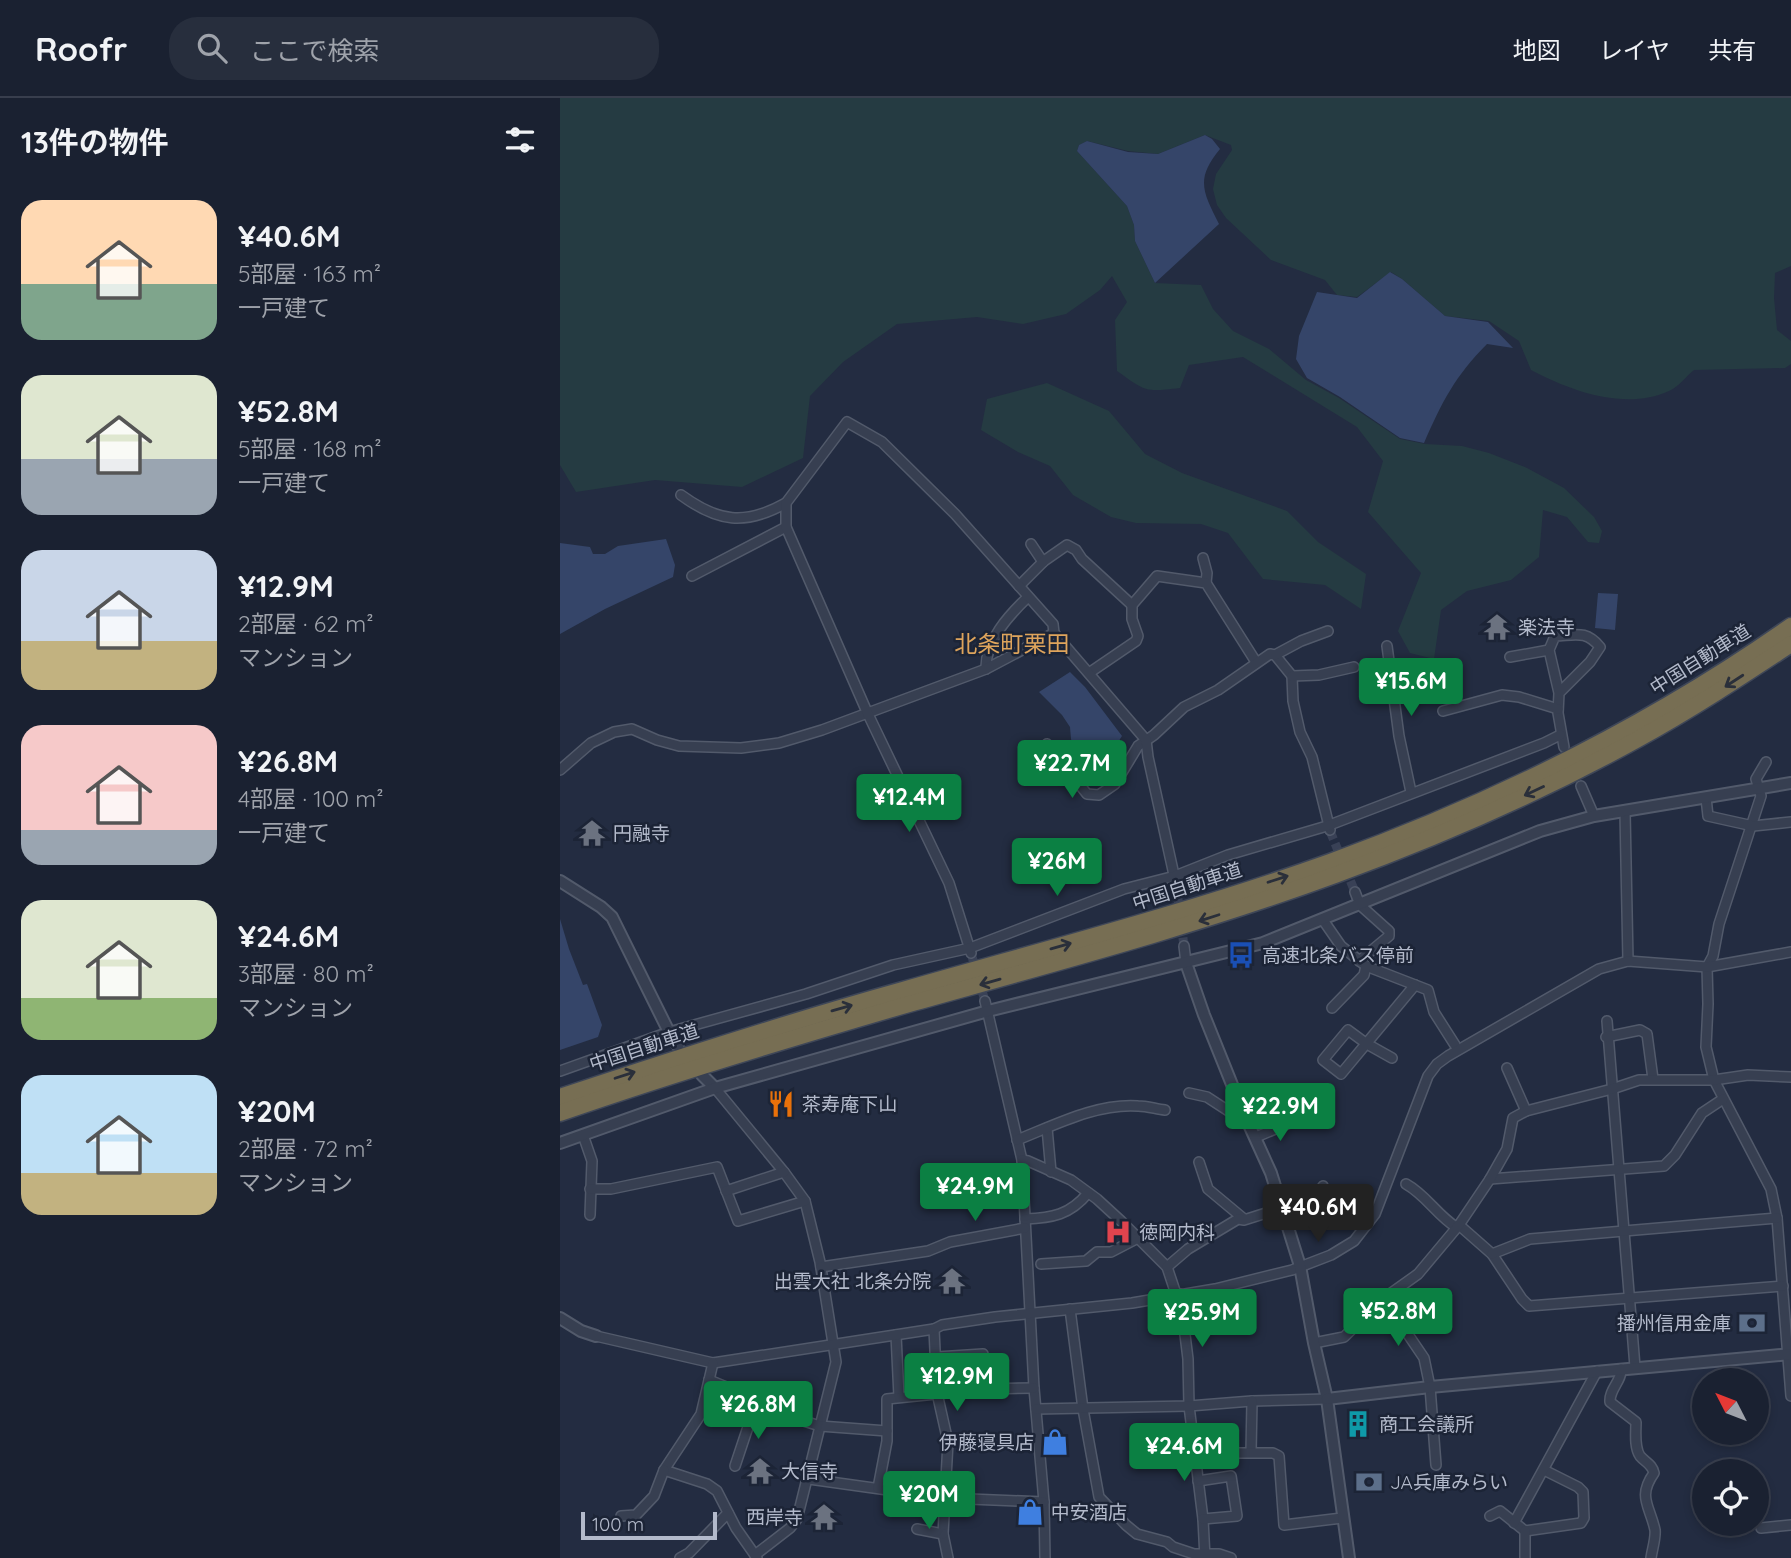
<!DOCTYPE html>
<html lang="ja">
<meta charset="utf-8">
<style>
body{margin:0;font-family:Quicksand,"Noto Sans JP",sans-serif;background:#272e3d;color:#f1f3f6;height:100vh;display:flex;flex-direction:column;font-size:26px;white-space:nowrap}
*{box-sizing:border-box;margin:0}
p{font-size:23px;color:#9fa3ab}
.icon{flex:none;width:38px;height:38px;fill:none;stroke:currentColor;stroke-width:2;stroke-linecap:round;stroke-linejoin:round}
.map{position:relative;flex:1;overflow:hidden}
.drawer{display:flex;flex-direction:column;background:#1a2131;width:560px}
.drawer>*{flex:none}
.needle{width:46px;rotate:312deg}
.controls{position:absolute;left:1132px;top:1270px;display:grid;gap:14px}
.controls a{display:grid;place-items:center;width:77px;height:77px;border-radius:50%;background:#1a2131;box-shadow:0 4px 10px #0003,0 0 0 2px #383e4d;font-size:35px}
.scale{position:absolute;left:21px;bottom:18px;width:136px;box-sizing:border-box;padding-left:7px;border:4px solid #b3bacb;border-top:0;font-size:19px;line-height:24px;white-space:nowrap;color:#b3bacb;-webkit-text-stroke:5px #1c2436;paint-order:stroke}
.price{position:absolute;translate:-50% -60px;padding:0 16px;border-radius:7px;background:#0b8043;color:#fff;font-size:23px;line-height:46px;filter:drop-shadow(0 2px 4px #0008)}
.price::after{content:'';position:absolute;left:50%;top:42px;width:21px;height:16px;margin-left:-10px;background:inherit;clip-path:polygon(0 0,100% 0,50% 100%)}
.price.current{background:#222;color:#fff}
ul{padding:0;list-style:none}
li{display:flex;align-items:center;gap:21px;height:175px;padding:0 21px}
li span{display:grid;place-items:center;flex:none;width:196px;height:140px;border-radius:21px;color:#555}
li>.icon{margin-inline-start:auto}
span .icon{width:84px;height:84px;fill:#fffc;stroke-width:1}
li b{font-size:30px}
h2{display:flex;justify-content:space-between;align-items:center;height:84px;padding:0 21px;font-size:30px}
header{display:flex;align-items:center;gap:42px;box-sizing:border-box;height:98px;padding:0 35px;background:#1a2131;border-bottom:2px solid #383e4d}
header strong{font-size:33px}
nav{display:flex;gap:38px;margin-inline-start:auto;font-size:24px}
.search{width:490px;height:63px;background:#272e3d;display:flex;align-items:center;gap:18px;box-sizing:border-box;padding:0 24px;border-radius:28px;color:#9fa3ab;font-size:26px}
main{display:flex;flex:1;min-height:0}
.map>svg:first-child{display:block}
.green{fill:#253b42}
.water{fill:#354569}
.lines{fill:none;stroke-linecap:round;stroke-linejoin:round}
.minor-tunnel{stroke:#394156;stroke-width:9;stroke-dasharray:9 4.5;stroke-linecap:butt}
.minor-casing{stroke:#525a6b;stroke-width:12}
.tertiary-casing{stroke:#525a6b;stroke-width:14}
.motorway-casing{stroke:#3f4758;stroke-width:19}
.minor{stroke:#373f51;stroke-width:9}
.tertiary{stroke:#373f51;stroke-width:10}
.motorway{stroke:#776e53;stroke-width:16}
.oneway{stroke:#2a2f3a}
.labels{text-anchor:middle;stroke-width:5;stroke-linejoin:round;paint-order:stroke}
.poi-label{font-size:19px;fill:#b3bacb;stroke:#1c2436;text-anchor:start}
.street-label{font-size:19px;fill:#b3bacb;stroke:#1c2436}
.quarter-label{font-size:23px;fill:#dea45c;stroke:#1c2436}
</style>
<header>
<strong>Roofr</strong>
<div class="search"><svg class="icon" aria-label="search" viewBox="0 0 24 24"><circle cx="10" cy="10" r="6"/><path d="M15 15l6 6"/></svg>ここで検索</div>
<nav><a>地図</a><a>レイヤ</a><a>共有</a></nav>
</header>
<main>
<section class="drawer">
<h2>13件の物件<svg class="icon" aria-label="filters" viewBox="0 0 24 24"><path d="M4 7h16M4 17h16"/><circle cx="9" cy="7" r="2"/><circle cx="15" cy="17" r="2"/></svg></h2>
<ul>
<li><span style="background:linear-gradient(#ffd9b3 60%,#7fa58c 0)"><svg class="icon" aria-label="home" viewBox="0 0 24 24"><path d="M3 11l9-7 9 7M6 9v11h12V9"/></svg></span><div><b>¥40.6M</b><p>5部屋 · 163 m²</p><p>一戸建て</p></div></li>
<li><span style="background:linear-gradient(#dfe7d0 60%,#9aa5b1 0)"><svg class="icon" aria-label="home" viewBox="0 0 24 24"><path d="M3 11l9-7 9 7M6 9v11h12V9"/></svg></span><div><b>¥52.8M</b><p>5部屋 · 168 m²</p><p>一戸建て</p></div></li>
<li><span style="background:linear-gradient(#c9d6e8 65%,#c2b280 0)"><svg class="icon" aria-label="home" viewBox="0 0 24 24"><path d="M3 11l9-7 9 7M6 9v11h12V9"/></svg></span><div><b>¥12.9M</b><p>2部屋 · 62 m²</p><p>マンション</p></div></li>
<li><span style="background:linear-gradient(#f6c9c9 75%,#9aa5b1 0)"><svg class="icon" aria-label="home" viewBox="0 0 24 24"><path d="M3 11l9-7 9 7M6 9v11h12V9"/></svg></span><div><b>¥26.8M</b><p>4部屋 · 100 m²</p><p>一戸建て</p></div></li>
<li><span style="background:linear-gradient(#dfe7d0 70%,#8fb573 0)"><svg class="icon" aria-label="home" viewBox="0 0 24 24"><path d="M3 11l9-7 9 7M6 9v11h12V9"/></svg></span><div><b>¥24.6M</b><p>3部屋 · 80 m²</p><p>マンション</p></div></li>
<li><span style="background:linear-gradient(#bfe0f5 70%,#c2b280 0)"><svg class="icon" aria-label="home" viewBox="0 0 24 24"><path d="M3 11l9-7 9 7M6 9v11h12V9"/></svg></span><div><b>¥20M</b><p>2部屋 · 72 m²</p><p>マンション</p></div></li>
</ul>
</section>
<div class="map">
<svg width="1231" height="1460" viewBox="0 0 1231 1460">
<rect width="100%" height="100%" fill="#232c41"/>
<!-- green -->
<g class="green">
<path d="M0,0H1231V168L1215,175L1214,200L1217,232L1231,243V266L1225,270L1134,272C1125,279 1120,288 1109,293C1065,313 1011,293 971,272L959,243L929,223L885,218L842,181L831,174L797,199L777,197L765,182L711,162L666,120L657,107L653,91L656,76L672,52L671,47L645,37L598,56L568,53L527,43L519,47L517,53L567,108L574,127L575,143L595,185L641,187L653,211L673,233L709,251L746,282L779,300L840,341L865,346L902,348L929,355L967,370L1004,390L1034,419L1042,433L1039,445L1028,444L1007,419L983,412L979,459L951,482L907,493L881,512L874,561L850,555L838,533L861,475L808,414L823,363L797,329L683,259L629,267L620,290C584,294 587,294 557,273L555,222L567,204L552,178L540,192L506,216L463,226L417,219L337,226L283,264L250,298L243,360L182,389L95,382L16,394L0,367Z"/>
<polygon points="487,285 549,313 585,356 622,375 727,413 758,444 806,476 801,511 765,487 703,481 668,435 641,426 576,425 551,419 513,397 490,368 458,354 421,332 427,301"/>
</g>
<!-- water -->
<g class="water">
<path d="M645,37L652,41L660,51C635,81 643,94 659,126L595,185L575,143L574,127L567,108L517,53L519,47L527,43L568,54L598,56Z"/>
<path d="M830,174L842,181L885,218L928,224L953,250L927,246C895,278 882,304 864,345L840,340L780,299L747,280L736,261L739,238L757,194L797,200Z"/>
<polygon points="106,441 115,467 113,479 45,511 0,536 0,445 30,449 33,456 45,456 58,448"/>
<polygon points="1038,495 1058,496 1055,532 1035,530"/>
<polygon points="510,574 525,589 562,638 536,678 515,656 511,641 510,629 502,617 479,594"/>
<polygon points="0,821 9,851 23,887 27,886 42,927 38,939 0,952"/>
</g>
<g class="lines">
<!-- minor-tunnel -->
<g class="minor-tunnel">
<polyline points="770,733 795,794"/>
<polyline points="616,786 624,848"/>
<polyline points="411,855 425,903"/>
</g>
<defs>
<g id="minor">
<path d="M121,397C158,424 185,428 226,405"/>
<polyline points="471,446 483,464"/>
<polyline points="643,460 647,475 646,485"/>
<polyline points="132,478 226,429"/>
<polyline points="459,488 484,463 507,447 516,452 522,461 572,507"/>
<polyline points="827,548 839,638 851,694"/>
<polyline points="715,557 732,578 733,603 740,634 752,659 770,732"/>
<polyline points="950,559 989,552"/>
<path d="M426,571C425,543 449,517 468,499"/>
<polyline points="529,575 576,543 578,538 572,521 572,507 597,478 646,485 696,564"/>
<polyline points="732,578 759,577 794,569"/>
<path d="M999,595L1030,564L1040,549C1026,532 1016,537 995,538L989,552L999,595L998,615L1004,649"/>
<polyline points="883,613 942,597 959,599 998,611"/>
<polyline points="487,646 527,696 539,697 555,686 578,648 594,637 624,609 658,592 710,556 715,557 741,543 768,533"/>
<polyline points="1206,664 1196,681 1201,698 1159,826 1153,858 1147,869 1148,906 1146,949 1154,982 1211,1091 1217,1120 1231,1298"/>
<polyline points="0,672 31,645 54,634 72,631 97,642 119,648 181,650 219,645 262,632 426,571 494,535"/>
<polyline points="1021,688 1034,718"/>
<polyline points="1146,700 1148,718 1193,728 1231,724"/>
<polyline points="1065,714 1068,863"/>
<polyline points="795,794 800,807 829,833 829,838 799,863"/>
<polyline points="763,822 781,848 806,868 868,892 874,914 895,947"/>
<polyline points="624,848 626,865"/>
<polyline points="411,855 389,785 307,614 226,429 226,405 287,324 322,344 395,416 493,526 494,535 586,642 588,659 616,786"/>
<polyline points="425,903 462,1062 474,1290 484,1404 485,1460"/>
<polyline points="772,910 804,877 806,868"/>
<polyline points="1047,923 1075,1269"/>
<polyline points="1046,939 1080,932 1087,936 1093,981"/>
<polyline points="832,960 807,946 788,932 763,962 781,976 855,887"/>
<polyline points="947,970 966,1013"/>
<polyline points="0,973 109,934 246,896 333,867 410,850 564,791 615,778 668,757 767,728 984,645 1000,637"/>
<polyline points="155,990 224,1074 245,1103 260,1164 276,1264 237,1421 230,1430 195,1457"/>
<polyline points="629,995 647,999 670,1014 681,1009"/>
<polyline points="487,1030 491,1074"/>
<polyline points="23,1037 32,1063 30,1117"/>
<polyline points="696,1039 732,1024"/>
<path d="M457,1042C495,1027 537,1005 578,1008C587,1008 596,1011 605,1012"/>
<polyline points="462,1062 468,1063 511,1082 537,1101 561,1123 607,1169 616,1196"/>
<polyline points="639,1064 648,1091 684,1121"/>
<polyline points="930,1081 1104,1068 1115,1057 1142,1015 1163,1001"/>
<path d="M846,1086C866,1097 877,1117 896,1129"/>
<polyline points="30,1091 51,1091 157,1069 178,1123 245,1103"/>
<polyline points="166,1093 224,1074"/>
<path d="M465,1121C492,1120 510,1117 528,1095"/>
<polyline points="899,1127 932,1156 962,1201 969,1208 1223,1188"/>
<polyline points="932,1156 970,1141 1217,1120"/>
<polyline points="481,1166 526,1163 537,1154 551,1154 578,1140"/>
<polyline points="261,1169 368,1153 390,1144 465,1130"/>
<polyline points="607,1169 628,1151 678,1121 684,1122 722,1110 760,1093 763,1088"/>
<polyline points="620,1196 628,1261 629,1308 643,1421 645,1460"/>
<polyline points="818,1206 845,1232 864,1260 870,1289 876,1367"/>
<polyline points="510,1211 523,1311 539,1399 566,1427 577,1436 607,1444 613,1449 634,1456 659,1456 671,1460"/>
<polyline points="374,1231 377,1295 388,1344 383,1436 388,1460"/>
<polyline points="336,1237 339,1299"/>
<polyline points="36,1238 153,1265 374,1231 382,1227 435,1219 572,1205 655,1191 732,1172 771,1157 794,1143 815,1116 868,978 877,966 888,958 1039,871 1068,863 1147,869 1231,854"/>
<polyline points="754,1245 784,1239 823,1201 858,1176 899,1127 930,1081 947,1051 953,1020 966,1013 1052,991 1079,982 1154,982 1188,977 1231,979"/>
<polyline points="416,1257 418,1269 423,1275 425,1291"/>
<polyline points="377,1259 423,1256"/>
<polyline points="153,1265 141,1316 104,1372 147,1386 157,1393 176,1430 197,1460"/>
<path d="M1061,1271C1062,1283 1049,1291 1050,1304L1076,1324C1076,1334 1074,1349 1080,1358C1086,1365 1092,1366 1094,1375C1077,1399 1090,1408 1095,1432C1096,1440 1092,1452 1091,1460"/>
<polyline points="149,1282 191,1299 195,1308 260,1328 327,1333"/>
<polyline points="476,1311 629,1308 692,1303 767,1301"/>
<polyline points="691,1354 692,1303"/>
<polyline points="635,1355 713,1355 719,1358 724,1427 782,1420"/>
<polyline points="175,1368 195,1308"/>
<polyline points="249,1381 385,1400 484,1404"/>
<polyline points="638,1383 671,1378 677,1418 643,1421"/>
<polyline points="318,1390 327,1343 327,1301 425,1291 474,1290"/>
<polyline points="61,1418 76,1417 94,1398 104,1372"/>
<polyline points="930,1418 940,1413 965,1433 1021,1425 1024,1420 1023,1394 1018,1389 984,1372"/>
<polyline points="954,1425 1037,1273"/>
<polyline points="1201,1430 1231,1427"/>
<polyline points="357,1431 383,1436"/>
<polyline points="965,1433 965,1460"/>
<polyline points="120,1460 129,1455 168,1415"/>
</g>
<g id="tertiary">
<polyline points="0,783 41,809 52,819 109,934 118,948"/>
<polyline points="626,865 644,917 681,1009 711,1075 740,1168 754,1245 767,1301 789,1460"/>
<polyline points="142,977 155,990"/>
<polyline points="0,1045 155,990 428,913 703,845 980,733 1034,718 1231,685"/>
<polyline points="0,1220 21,1233 36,1238"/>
<polyline points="767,1301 870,1289 1231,1256"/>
</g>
<g id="motorway">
<path d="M0,999C114,961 228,924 343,892C486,851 630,814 770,764C932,705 1090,627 1231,528"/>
<path d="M0,1015C115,975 232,940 349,906C492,866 636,828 775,777C879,739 982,694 1078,641C1131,612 1181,579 1231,546"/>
</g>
</defs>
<!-- minor casing -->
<use href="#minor" class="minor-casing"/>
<!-- tertiary casing -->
<use href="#tertiary" class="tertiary-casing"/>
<!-- motorway casing -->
<use href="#motorway" class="motorway-casing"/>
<!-- minor -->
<use href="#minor" class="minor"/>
<!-- tertiary -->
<use href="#tertiary" class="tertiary"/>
<!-- motorway -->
<use href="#motorway" class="motorway"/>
</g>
<!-- one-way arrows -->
<defs><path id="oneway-shaft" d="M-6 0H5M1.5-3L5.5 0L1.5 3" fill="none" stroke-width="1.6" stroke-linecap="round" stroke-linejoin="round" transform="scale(1.75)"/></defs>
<g class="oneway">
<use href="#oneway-shaft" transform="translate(1174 583) rotate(147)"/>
<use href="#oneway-shaft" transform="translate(974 693) rotate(155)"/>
<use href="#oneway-shaft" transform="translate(718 781) rotate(-18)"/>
<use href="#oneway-shaft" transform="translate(649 820) rotate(162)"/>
<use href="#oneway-shaft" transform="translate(501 848) rotate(-16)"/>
<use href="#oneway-shaft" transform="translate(430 884) rotate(164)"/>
<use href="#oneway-shaft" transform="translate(282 910) rotate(-16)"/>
<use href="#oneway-shaft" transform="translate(65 977) rotate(-18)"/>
</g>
<!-- icons -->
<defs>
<symbol id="temple-bare" viewBox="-9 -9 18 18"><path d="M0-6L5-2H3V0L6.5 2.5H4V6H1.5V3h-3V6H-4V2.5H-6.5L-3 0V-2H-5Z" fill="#6b7280" stroke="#1c2436" stroke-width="2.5" paint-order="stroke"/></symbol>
<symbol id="bus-bare" viewBox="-9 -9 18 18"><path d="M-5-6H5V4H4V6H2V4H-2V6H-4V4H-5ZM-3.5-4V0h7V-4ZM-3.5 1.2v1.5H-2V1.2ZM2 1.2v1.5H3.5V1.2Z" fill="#1a4fb4" stroke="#1c2436" stroke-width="2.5" paint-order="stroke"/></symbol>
<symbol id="restaurant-bare" viewBox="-9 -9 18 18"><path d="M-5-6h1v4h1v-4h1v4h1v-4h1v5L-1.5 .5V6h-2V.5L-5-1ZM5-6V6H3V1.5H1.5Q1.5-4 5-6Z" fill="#e8710a" stroke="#1c2436" stroke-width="2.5" paint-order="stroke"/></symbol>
<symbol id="hospital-bare" viewBox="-9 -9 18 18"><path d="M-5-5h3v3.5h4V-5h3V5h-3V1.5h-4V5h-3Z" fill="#e0444e" stroke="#1c2436" stroke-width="2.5" paint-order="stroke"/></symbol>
<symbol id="bank-bare" viewBox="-9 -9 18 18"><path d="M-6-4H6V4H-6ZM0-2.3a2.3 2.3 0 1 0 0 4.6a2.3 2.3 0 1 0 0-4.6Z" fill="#5c6f8a" stroke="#1c2436" stroke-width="2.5" paint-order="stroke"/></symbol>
<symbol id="building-bare" viewBox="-9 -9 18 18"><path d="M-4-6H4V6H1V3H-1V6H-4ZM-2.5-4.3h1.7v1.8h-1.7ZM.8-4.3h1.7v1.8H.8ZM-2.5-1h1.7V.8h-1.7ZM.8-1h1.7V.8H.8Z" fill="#0f9aa8" stroke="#1c2436" stroke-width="2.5" paint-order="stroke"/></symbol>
<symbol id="shop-bare" viewBox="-9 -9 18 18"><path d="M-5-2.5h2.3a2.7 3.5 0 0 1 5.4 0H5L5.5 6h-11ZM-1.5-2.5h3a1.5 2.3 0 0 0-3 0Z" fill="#3f7fe0" stroke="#1c2436" stroke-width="2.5" paint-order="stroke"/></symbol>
</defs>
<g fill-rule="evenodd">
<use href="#temple-bare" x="918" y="510" width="38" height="38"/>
<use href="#temple-bare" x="13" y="716" width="38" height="38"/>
<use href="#bus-bare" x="662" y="838" width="38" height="38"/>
<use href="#restaurant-bare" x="202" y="987" width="38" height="38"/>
<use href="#hospital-bare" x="539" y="1115" width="38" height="38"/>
<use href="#temple-bare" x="373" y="1164" width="38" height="38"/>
<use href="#bank-bare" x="1173" y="1206" width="38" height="38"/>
<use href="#building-bare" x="779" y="1307" width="38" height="38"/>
<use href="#shop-bare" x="476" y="1325" width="38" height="38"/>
<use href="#temple-bare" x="181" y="1354" width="38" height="38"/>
<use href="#bank-bare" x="790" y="1365" width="38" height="38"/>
<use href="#shop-bare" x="451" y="1395" width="38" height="38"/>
<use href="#temple-bare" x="245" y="1400" width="38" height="38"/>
</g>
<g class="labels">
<!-- poi labels -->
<g class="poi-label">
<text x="958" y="536">楽法寺</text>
<text x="53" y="742">円融寺</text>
<text x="702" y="864">高速北条バス停前</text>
<text x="242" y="1013">茶寿庵下山</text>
<text x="579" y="1141">徳岡内科</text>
<text x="371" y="1190" text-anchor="end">出雲大社 北条分院</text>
<text x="1171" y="1232" text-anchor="end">播州信用金庫</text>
<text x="819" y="1333">商工会議所</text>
<text x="474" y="1351" text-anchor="end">伊藤寝具店</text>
<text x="221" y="1380">大信寺</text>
<text x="830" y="1391">JA兵庫みらい</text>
<text x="491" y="1421">中安酒店</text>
<text x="243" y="1426" text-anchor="end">西岸寺</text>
</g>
<!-- street labels -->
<g class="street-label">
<text transform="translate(1140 561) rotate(-32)" y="7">中国自動車道</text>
<text transform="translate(627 788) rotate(-18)" y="7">中国自動車道</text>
<text transform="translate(84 949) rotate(-18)" y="7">中国自動車道</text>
</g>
<!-- quarter labels -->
<g class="quarter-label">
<text x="452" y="554">北条町栗田</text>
</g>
</g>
</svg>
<div class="controls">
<a><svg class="needle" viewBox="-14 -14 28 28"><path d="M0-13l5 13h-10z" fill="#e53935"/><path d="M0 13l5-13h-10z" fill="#9fa3ab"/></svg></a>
<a><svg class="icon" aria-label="locate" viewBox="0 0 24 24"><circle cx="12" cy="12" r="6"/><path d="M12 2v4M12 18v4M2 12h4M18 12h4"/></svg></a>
</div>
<div class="scale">100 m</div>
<b class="price" style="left:851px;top:620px">¥15.6M</b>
<b class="price" style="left:512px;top:702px">¥22.7M</b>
<b class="price" style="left:349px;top:736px">¥12.4M</b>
<b class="price" style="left:497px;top:800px">¥26M</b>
<b class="price" style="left:720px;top:1045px">¥22.9M</b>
<b class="price" style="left:415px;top:1125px">¥24.9M</b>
<b class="price current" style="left:758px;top:1146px">¥40.6M</b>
<b class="price" style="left:838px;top:1250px">¥52.8M</b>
<b class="price" style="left:642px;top:1251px">¥25.9M</b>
<b class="price" style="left:397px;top:1315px">¥12.9M</b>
<b class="price" style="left:198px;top:1343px">¥26.8M</b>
<b class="price" style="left:624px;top:1385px">¥24.6M</b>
<b class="price" style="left:369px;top:1433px">¥20M</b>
</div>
</main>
